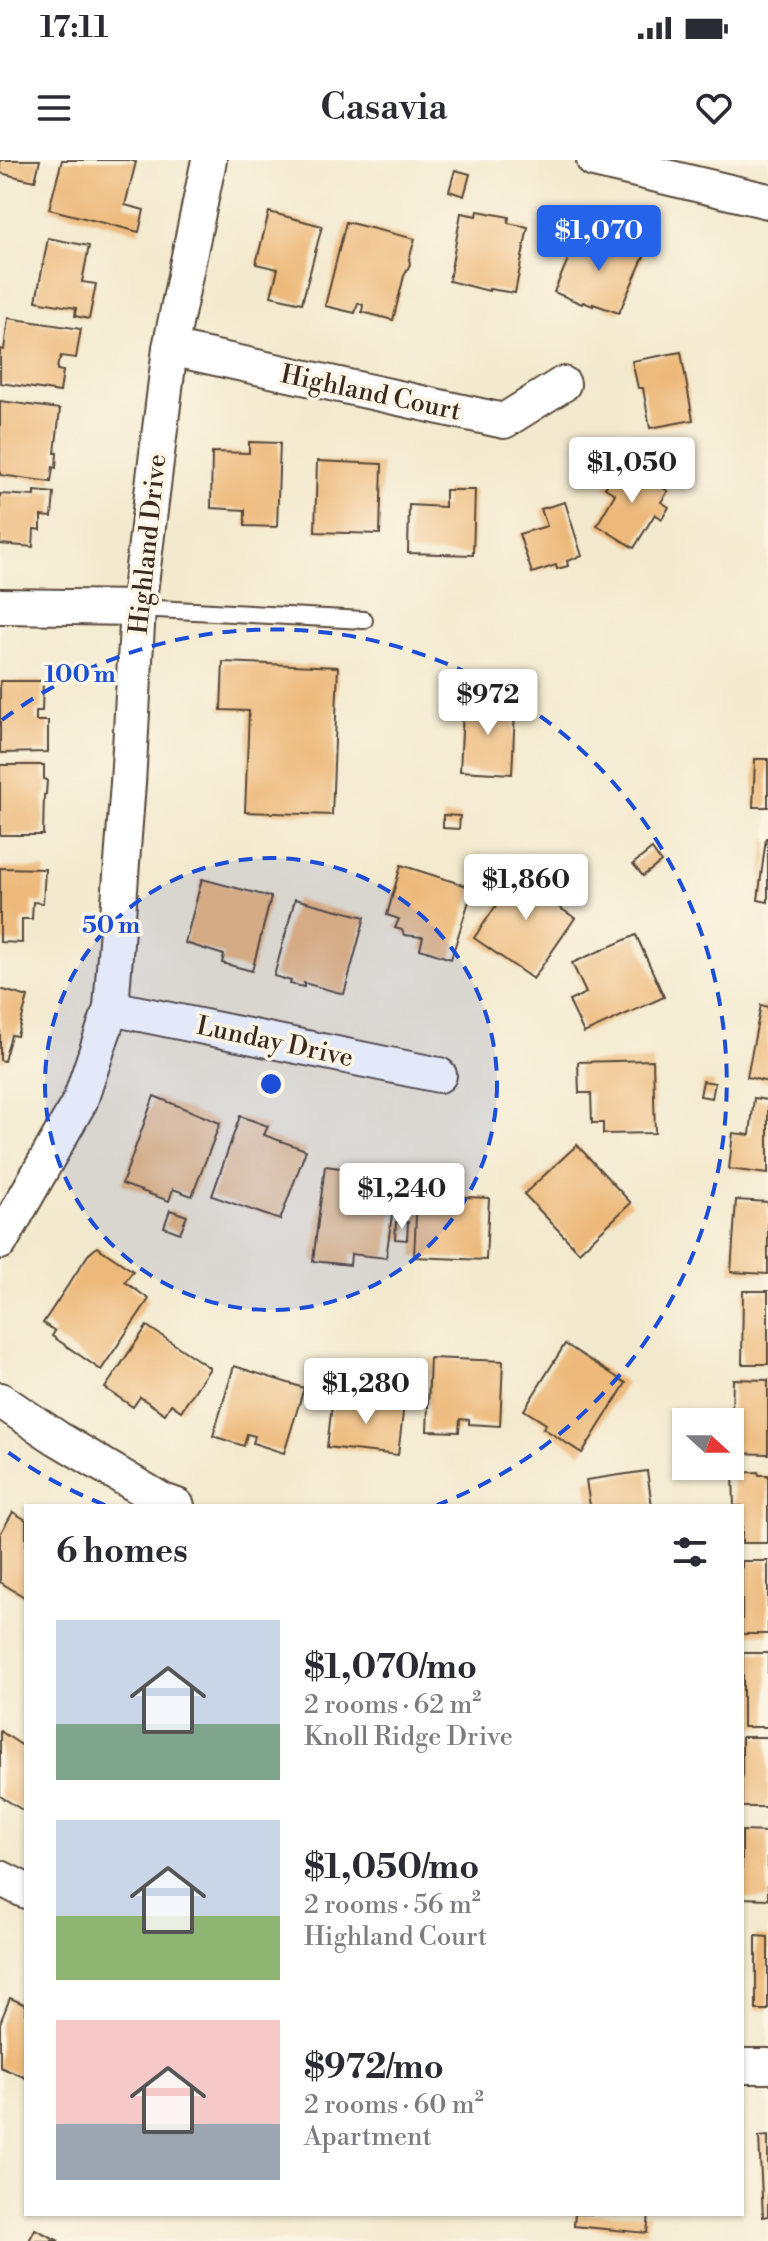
<!DOCTYPE html>
<meta charset="utf-8">
<style>
body{margin:0;font-family:"Libre Bodoni",serif;background:#f2f2f3;color:#2b2b33;height:100vh;display:flex;flex-direction:column;font-size:30px;white-space:nowrap}
*{box-sizing:border-box;margin:0}
p{font-size:26px;color:#7c7c81}
.icon{flex:none;width:44px;height:44px;fill:none;stroke:currentColor;stroke-width:2;stroke-linecap:round;stroke-linejoin:round}
.map{position:relative;flex:1;overflow:hidden}
.side{position:absolute;left:24px;top:1344px;width:720px;height:712px;display:flex;flex-direction:column;background:#fff;border-radius:0px;box-shadow:0 2px 6px #0004}
.side>*{flex:none}
.needle{width:52px;rotate:111deg}
.buttons{position:absolute;left:672px;top:1248px;display:grid;gap:16px}
.buttons a{display:grid;place-items:center;width:72px;height:72px;border-radius:0px;background:#fff;box-shadow:0 2px 6px #0004;font-size:40px}
.price{position:absolute;translate:-50% -68px;padding:0 18px;border-radius:8px;background:#fff;color:#222;font-size:26px;line-height:52px;filter:drop-shadow(0 2px 4px #0008)}
.price::after{content:'';position:absolute;left:50%;top:48px;width:24px;height:18px;margin-left:-12px;background:inherit;clip-path:polygon(0 0,100% 0,50% 100%)}
.price.current{background:#2563eb;color:#fff}
ul{padding:0;list-style:none}
li{display:flex;align-items:center;gap:24px;height:200px;padding:0 32px}
li span{display:grid;place-items:center;flex:none;width:224px;height:160px;border-radius:0px;color:#555}
li>.icon{margin-inline-start:auto}
span .icon{width:96px;height:96px;fill:#fffc;stroke-width:1}
li b{font-size:34px}
h2{display:flex;justify-content:space-between;align-items:center;height:96px;padding:0 32px;font-size:34px}
.status{display:flex;justify-content:space-between;align-items:center;height:56px;padding:0 40px;background:#fff;direction:ltr}
.status svg{height:22px;fill:currentColor}
header{display:flex;justify-content:space-between;align-items:center;height:104px;padding:0 32px;background:#fff;font-size:36px;font-weight:600}
.map>svg:first-child{display:block}
.building{fill:#edb97a}
.lines{fill:none;stroke-linecap:round;stroke-linejoin:round}
.service-casing{stroke:#574738;stroke-width:20}
.minor-casing{stroke:#574738;stroke-width:38}
.service{stroke:#fff;stroke-width:16}
.minor{stroke:#fff;stroke-width:34}
.ring{fill:none;stroke:#1d4ed8;stroke-width:4;stroke-dasharray:14 10}
.labels{text-anchor:middle;stroke-width:7;stroke-linejoin:round;paint-order:stroke}
.street-label{font-size:26px;fill:#3b2a1e;stroke:#fcf5e5}
.centre{fill:#1d4ed8;stroke:#fcf5e5;stroke-width:4}
.ring-label{font-size:24px;text-anchor:middle;font-weight:bold;fill:#1d4ed8;stroke:#fcf5e5;stroke-width:7;stroke-linejoin:round;paint-order:stroke}
</style>
<div class="status"><b>17:11</b><svg viewBox="0 0 49 12"><path d="M0 12V9h3v3zM5 12V6h3v6zM10 12V3h3v9zM15 12V0h3v12zM26 1h20v11H26zM47 4h2v5h-2z"/></svg></div>
<header><svg class="icon" aria-label="menu" viewBox="0 0 24 24"><path d="M4 6h16M4 12h16M4 18h16"/></svg>Casavia<svg class="icon" aria-label="heart" viewBox="0 0 24 24"><path d="M12 20l-8-8c-3-5 5-10 8-4 3-6 11-1 8 4z"/></svg></header>
<div class="map">
<svg width="768" height="2081" viewBox="0 0 768 2081">
<rect width="100%" height="100%" fill="#fcf5e5"/>
<filter id="ink" filterUnits="userSpaceOnUse"><feTurbulence type="fractalNoise" baseFrequency=".0125" numOctaves="2"/><feDisplacementMap in="SourceGraphic" scale="16" xChannelSelector="R" yChannelSelector="G"/><feConvolveMatrix kernelMatrix="1 2 1 2 8 2 1 2 1" color-interpolation-filters="sRGB"/></filter>
<filter id="wash" filterUnits="userSpaceOnUse"><feTurbulence type="fractalNoise" baseFrequency=".006" numOctaves="4" result="noise"/><feDisplacementMap in="SourceGraphic" scale="32" xChannelSelector="R" yChannelSelector="G"/><feGaussianBlur stdDeviation="1.8" result="paint"/><feColorMatrix in="noise" values="0 0 0 0 0 0 0 0 0 0 0 0 0 0 0 0 0 1.4 0 .05"/><feComposite in="paint" operator="in"/></filter>
<g filter="url(#wash)">
<rect width="100%" height="100%" fill="#f3e9ce"/>
<g id="blocks">
<!-- building -->
<g class="building">
<polygon points="0,0 40,0 35,21 0,13"/>
<polygon points="62,0 129,0 136,2 125,45 144,50 139,72 49,49"/>
<polygon points="455,10 470,14 464,36 449,31"/>
<polygon points="478,51 509,57 508,63 528,67 515,133 489,129 489,131 449,121 461,53 477,56"/>
<polygon points="269,52 322,66 302,143 271,136 278,109 256,104"/>
<polygon points="346,62 415,79 409,99 410,104 404,116 393,160 362,152 363,145 358,143 355,153 325,146"/>
<polygon points="581,69 644,96 619,153 593,144 593,146 583,142 582,144 554,132"/>
<polygon points="48,78 89,86 82,122 96,124 89,159 75,156 76,148 36,141"/>
<polygon points="8,158 81,169 76,198 61,196 58,203 57,210 63,211 60,232 0,223 0,189 4,190"/>
<polygon points="681,192 693,260 650,268 643,228 638,228 632,201"/>
<polygon points="0,241 60,249 55,293 57,293 56,308 53,307 51,322 0,315"/>
<polygon points="249,282 280,283 277,367 245,366 245,350 211,348 212,292 249,293"/>
<polygon points="317,301 382,304 380,374 315,372"/>
<polygon points="620,303 668,331 661,342 669,347 662,359 655,354 634,388 597,365 615,334 605,328"/>
<polygon points="445,330 475,330 473,395 408,393 409,345 445,347"/>
<polygon points="35,331 54,333 52,357 41,356 41,370 34,369 33,387 0,384 0,334 35,336"/>
<polygon points="565,342 582,396 567,401 568,406 557,409 556,405 532,413 519,374 547,366 541,349"/>
<polygon points="223,502 338,507 332,655 245,652 249,551 221,550"/>
<polygon points="0,521 43,521 42,551 36,551 36,561 48,561 48,592 0,593"/>
<polygon points="473,536 508,538 507,551 515,552 512,614 460,611 463,551 472,551"/>
<polygon points="755,599 768,599 768,647 753,647"/>
<polygon points="0,605 44,605 44,619 47,620 46,634 44,635 43,675 0,675"/>
<polygon points="443,655 460,656 459,669 443,668"/>
<polygon points="766,678 768,678 768,742 758,740"/>
<polygon points="652,689 661,702 643,716 633,704"/>
<polygon points="526,702 558,724 547,739 575,758 533,819 474,778"/>
<polygon points="401,705 473,728 451,799 420,789 423,777 404,775 402,770 395,768 399,759 387,755"/>
<polygon points="0,708 45,709 43,743 33,742 32,759 22,759 22,783 0,782"/>
<polygon points="202,719 271,737 252,811 222,803 224,795 185,783"/>
<polygon points="295,739 365,757 344,834 304,823 304,827 290,824 291,821 274,816"/>
<polygon points="636,775 664,837 584,873 569,841 586,833 572,803"/>
<polygon points="0,829 28,837 17,876 11,875 4,901 0,900"/>
<polygon points="761,845 768,847 768,922 747,917"/>
<polygon points="653,900 655,973 603,974 603,963 592,963 591,933 579,933 578,902"/>
<polygon points="703,921 715,923 712,938 700,936"/>
<polygon points="154,936 220,963 192,1036 173,1029 169,1041 122,1024"/>
<polygon points="754,938 768,940 768,1014 729,1009 733,973 750,975"/>
<polygon points="240,956 268,966 264,975 306,990 280,1060 212,1036"/>
<polygon points="577,985 631,1043 579,1092 524,1034"/>
<polygon points="325,1006 371,1012 371,1016 397,1019 386,1098 351,1094 350,1105 313,1101"/>
<polygon points="417,1035 489,1038 486,1100 414,1097"/>
<polygon points="736,1040 768,1042 768,1114 731,1112"/>
<polygon points="170,1050 187,1056 180,1073 164,1067"/>
<polygon points="396,1062 408,1062 407,1080 395,1079"/>
<polygon points="97,1087 133,1111 125,1122 149,1139 101,1210 52,1176 55,1171 43,1163 88,1095"/>
<polygon points="743,1131 768,1131 768,1204 742,1204"/>
<polygon points="147,1166 210,1208 181,1251 171,1244 165,1254 140,1237 133,1247 105,1228"/>
<polygon points="565,1184 626,1223 582,1293 543,1268 546,1264 524,1250"/>
<polygon points="430,1198 503,1201 500,1266 469,1264 469,1260 460,1259 459,1272 427,1271"/>
<polygon points="234,1206 304,1228 284,1293 253,1283 255,1276 247,1274 244,1286 213,1276"/>
<polygon points="733,1219 768,1220 768,1294 731,1293"/>
<polygon points="333,1236 404,1244 398,1295 327,1287"/>
<polygon points="647,1311 652,1346 590,1346 586,1320"/>
<polygon points="758,1312 759,1315 768,1315 768,1383 742,1383 742,1346 734,1346 733,1313"/>
<polygon points="13,1352 26,1360 26,1438 0,1422 0,1374"/>
<rect x="742" y="1401" width="26" height="73"/>
<rect x="743" y="1493" width="25" height="74"/>
<polygon points="0,1571 26,1588 26,1648 24,1651 0,1636"/>
<rect x="742" y="1577" width="26" height="70"/>
<polygon points="742,1671 768,1672 768,1739 742,1738"/>
<polygon points="756,1776 768,1777 768,1850 756,1850"/>
<polygon points="10,1838 26,1845 26,1918 0,1907 0,1863"/>
<polygon points="768,1976 768,2056 763,2057 759,1977"/>
<polygon points="575,2054 649,2054 647,2073 574,2066"/>
<polygon points="35,2069 59,2081 29,2081"/>
</g>
</g>
</g>
<g filter="url(#ink)">
<use href="#blocks" fill-opacity="0" stroke="#574738" stroke-width="2"/>
<g class="lines">
<defs>
<polyline id="service" points="138,448 364,460"/>
<g id="minor">
<polyline points="594,0 768,41"/>
<polyline points="170,188 504,261 563,224"/>
<polyline points="0,446 138,448"/>
<polyline points="111,848 439,915"/>
<polyline points="0,1082 80,941 111,848 128,623 138,448 170,188 209,0"/>
<polyline points="0,1240 57,1278 163,1341 177,1346"/>
<polyline points="0,1718 26,1731"/>
<polyline points="742,1906 768,1906"/>
</g>
</defs>
<!-- service casing -->
<use href="#service" class="service-casing"/>
<!-- minor casing -->
<use href="#minor" class="minor-casing"/>
<!-- service -->
<use href="#service" class="service"/>
<!-- minor -->
<use href="#minor" class="minor"/>
</g>
</g>
<!-- distance rings -->
<circle cx="271" cy="924" r="226" fill="#1d4ed8" fill-opacity=".12"/>
<g class="ring">
<circle cx="271" cy="924" r="226"/>
<path d="M105 1345A453 453 0 0 1 2 1288M2 560A453 453 0 1 1 437 1345"/>
</g>
<g class="labels">
<!-- street labels -->
<g class="street-label">
<text transform="translate(371 232) rotate(12)" y="9">Highland Court</text>
<text transform="translate(147 384) rotate(-84)" y="9">Highland Drive</text>
<text transform="translate(275 881) rotate(12)" y="9">Lunday Drive</text>
</g>
</g>
<circle cx="271" cy="924" r="12" class="centre"/>
<g class="ring-label">
<text x="80" y="522">100 m</text>
<text x="111" y="773">50 m</text>
</g>
</svg>
<div class="buttons">
<a><svg class="needle" viewBox="-14 -14 28 28"><path d="M0-13l5 13h-10z" fill="#e53935"/><path d="M0 13l5-13h-10z" fill="#7c7c81"/></svg></a>
</div>
<b class="price current" style="left:599px;top:113px">$1,070</b>
<b class="price" style="left:632px;top:345px">$1,050</b>
<b class="price" style="left:488px;top:577px">$972</b>
<b class="price" style="left:526px;top:762px">$1,860</b>
<b class="price" style="left:402px;top:1071px">$1,240</b>
<b class="price" style="left:366px;top:1266px">$1,280</b>
<section class="side">
<h2>6 homes<svg class="icon" aria-label="filters" viewBox="0 0 24 24"><path d="M4 7h16M4 17h16"/><circle cx="9" cy="7" r="2"/><circle cx="15" cy="17" r="2"/></svg></h2>
<ul>
<li><span style="background:linear-gradient(#c9d6e8 65%,#7fa58c 0)"><svg class="icon" aria-label="home" viewBox="0 0 24 24"><path d="M3 11l9-7 9 7M6 9v11h12V9"/></svg></span><div><b>$1,070/mo</b><p>2 rooms · 62 m²</p><p>Knoll Ridge Drive</p></div></li>
<li><span style="background:linear-gradient(#c9d6e8 60%,#8fb573 0)"><svg class="icon" aria-label="home" viewBox="0 0 24 24"><path d="M3 11l9-7 9 7M6 9v11h12V9"/></svg></span><div><b>$1,050/mo</b><p>2 rooms · 56 m²</p><p>Highland Court</p></div></li>
<li><span style="background:linear-gradient(#f6c9c9 65%,#9aa5b1 0)"><svg class="icon" aria-label="home" viewBox="0 0 24 24"><path d="M3 11l9-7 9 7M6 9v11h12V9"/></svg></span><div><b>$972/mo</b><p>2 rooms · 60 m²</p><p>Apartment</p></div></li>
</ul>
</section>
</div>
